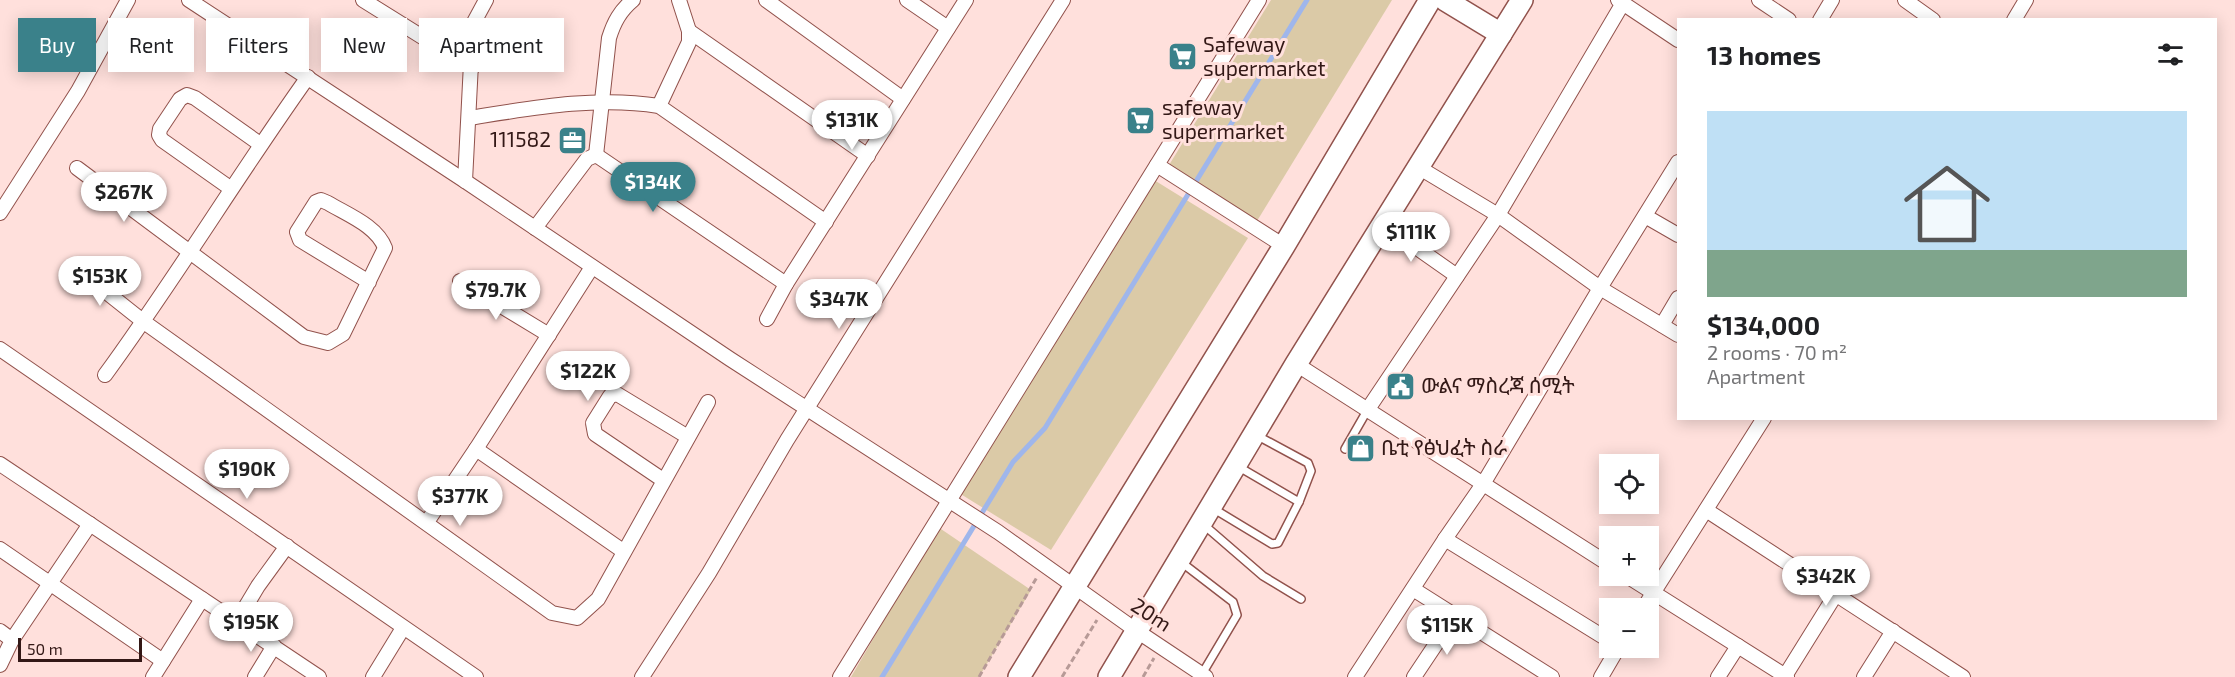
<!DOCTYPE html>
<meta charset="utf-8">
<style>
body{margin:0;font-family:"Exo 2","Noto Sans Ethiopic",sans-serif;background:#f2f2f2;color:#202124;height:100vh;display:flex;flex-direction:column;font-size:22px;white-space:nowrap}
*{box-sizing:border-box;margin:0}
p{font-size:20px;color:#757577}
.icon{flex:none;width:33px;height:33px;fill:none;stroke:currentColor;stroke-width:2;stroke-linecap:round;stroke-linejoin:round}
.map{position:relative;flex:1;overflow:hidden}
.side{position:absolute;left:1677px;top:18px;width:540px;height:402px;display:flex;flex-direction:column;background:#fff;border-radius:0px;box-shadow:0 3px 15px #0003}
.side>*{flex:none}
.guide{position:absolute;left:18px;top:18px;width:570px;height:54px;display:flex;gap:12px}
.controls{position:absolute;left:1599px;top:454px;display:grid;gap:12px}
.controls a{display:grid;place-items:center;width:60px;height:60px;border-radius:0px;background:#fff;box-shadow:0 3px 15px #0003;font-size:30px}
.scale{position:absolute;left:18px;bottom:15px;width:124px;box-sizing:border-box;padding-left:6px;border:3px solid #331816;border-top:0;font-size:16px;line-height:21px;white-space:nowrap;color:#331816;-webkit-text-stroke:4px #ffe0dc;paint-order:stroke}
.price{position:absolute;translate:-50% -51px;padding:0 14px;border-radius:21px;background:#fff;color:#222;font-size:20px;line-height:39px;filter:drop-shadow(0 2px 3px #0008)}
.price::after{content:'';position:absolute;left:50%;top:36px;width:18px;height:14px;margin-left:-9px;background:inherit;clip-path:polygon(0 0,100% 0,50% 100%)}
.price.selected{background:#3a818a;color:#fff}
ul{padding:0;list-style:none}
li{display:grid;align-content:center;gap:12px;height:318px;padding:0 30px}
li span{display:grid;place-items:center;height:186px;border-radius:0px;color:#555}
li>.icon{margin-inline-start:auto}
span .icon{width:108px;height:108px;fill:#fffc;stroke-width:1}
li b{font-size:26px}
h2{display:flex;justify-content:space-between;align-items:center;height:72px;padding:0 30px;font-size:26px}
.chip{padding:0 21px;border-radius:0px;background:#fff;box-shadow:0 3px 15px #0003;font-size:21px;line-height:54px}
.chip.selected{background:#3a818a;color:#fff}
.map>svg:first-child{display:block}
.green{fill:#dbcaa7}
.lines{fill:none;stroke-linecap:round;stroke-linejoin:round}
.stream{stroke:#9fb6eb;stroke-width:5}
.service-casing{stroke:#91524c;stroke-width:10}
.minor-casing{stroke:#91524c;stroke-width:16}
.primary-casing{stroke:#91524c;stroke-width:24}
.path{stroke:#b79a97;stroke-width:3;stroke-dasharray:6 3;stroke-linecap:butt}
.service{stroke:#fff;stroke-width:7}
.minor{stroke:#fff;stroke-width:14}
.primary{stroke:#fff;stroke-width:21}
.labels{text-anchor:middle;stroke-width:6;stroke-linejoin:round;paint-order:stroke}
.poi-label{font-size:21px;fill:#331816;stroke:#ffe0dc;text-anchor:start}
.street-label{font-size:21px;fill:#331816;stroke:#ffe0dc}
</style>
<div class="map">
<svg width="2235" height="677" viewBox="0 0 2235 677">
<rect width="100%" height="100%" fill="#ffe0dc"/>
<!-- green -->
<g class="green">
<polygon points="1271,0 1392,0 1257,221 1169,165"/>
<polygon points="1154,180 1248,238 1051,550 959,493"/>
<polygon points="938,527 1031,590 979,677 851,677"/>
</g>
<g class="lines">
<!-- stream -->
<polyline class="stream" points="882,677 1013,462 1045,428 1307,0"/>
<defs>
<g id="service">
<polyline points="1345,449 1368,409"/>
<polyline points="1239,467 1299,502"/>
<polyline points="1214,509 1272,544 1278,543 1299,502 1311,471 1308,463 1256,435"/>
<polyline points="1204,525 1263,576 1301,599"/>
<polyline points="1181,562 1233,602 1237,615 1202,674"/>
</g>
<g id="minor">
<polyline points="189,0 465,181 730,359 998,532 1137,631 1206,677"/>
<polyline points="363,0 472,68"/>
<polyline points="766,0 903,99"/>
<polyline points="907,0 948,28"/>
<polyline points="1618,0 1678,40"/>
<polyline points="1759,0 1789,20"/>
<polyline points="1905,0 1933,20"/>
<polyline points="1820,20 1832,0"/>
<polyline points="2014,20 2026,0"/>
<polyline points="689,31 868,156"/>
<polyline points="659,106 689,42 689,31 679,0"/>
<path d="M469,118C532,108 596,96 659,106L826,222"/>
<path d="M596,155L609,38C614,22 620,11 633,0"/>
<polyline points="1157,165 1284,246"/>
<polyline points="1418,167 1498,215 1600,288 1678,335"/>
<path d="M77,168L304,337L328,343L343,334L385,248C377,226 348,215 328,203L321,200L316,202L297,232L300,240L369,282"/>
<polyline points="465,181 473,24 486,0"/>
<polyline points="230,188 162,140 159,135 160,129 180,99 187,95 195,98 260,144"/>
<polyline points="0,213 78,91 128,0"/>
<polyline points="1645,216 1678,235"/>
<polyline points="1383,224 1457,276"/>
<polyline points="535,228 587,159 596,155 786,284"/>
<polyline points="76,268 144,322 552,613 577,618 598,599 708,402"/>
<polyline points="460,281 549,335"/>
<polyline points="767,319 786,284 966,0"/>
<polyline points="1662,325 1678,298"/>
<polyline points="0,349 476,677"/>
<polyline points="1296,364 1610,565"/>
<path d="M105,375C176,278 238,175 308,77"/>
<polyline points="1368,409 1498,215 1623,3"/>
<polyline points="476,449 623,551"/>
<polyline points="0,464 319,677"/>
<polyline points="663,480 595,434 593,423 610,396 617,394 688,437"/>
<polyline points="1706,510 1963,677"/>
<polyline points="427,522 476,449 592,267"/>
<polyline points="1445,539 1610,641"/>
<polyline points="0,549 163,661"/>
<polyline points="1627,576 1787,677"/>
<polyline points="1413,589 1552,677"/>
<polyline points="1643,609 1764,418"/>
<polyline points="237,621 258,586 287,546"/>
<polyline points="0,631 12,640 0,665"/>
<polyline points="12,640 90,524"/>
<polyline points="1785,676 1836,594"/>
<polyline points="153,677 202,599"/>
<polyline points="255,677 274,646"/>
<polyline points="373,677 403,628"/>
<polyline points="642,677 709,573 787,440 1063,0"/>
<polyline points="840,677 1259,0"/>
<polyline points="1355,677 1445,539 1483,484 1600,288 1678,162"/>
<polyline points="1414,677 1454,617"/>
<polyline points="1601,677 1618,648"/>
<polyline points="1718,677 1738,646"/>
<polyline points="1864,677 1893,631"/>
</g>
<g id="primary">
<polyline points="1445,0 1501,34"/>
<polyline points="1019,677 1284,246 1430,0"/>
<polyline points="1109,677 1296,364 1522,0"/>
</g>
</defs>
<!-- service casing -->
<use href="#service" class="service-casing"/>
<!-- minor casing -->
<use href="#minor" class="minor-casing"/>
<!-- primary casing -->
<use href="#primary" class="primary-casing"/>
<!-- path -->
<g class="path">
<polyline points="979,677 1037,577"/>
<polyline points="1062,677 1097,620"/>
<polyline points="1143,677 1154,658"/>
</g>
<!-- service -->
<use href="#service" class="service"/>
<!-- minor -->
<use href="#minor" class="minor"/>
<!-- primary -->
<use href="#primary" class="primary"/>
</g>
<!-- icons -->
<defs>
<symbol id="supermarket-square" viewBox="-11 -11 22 22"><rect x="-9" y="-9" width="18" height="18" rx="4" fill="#3a818a" stroke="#ffe0dc"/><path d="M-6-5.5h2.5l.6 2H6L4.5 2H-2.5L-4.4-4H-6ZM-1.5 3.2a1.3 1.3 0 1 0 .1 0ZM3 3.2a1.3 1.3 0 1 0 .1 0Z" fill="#fff"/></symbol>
<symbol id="office-square" viewBox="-11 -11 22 22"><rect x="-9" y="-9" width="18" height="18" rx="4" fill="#3a818a" stroke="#ffe0dc"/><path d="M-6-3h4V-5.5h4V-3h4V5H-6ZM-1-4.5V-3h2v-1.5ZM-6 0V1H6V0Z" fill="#fff"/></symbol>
<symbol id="civic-square" viewBox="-11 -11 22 22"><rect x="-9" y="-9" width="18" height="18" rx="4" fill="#3a818a" stroke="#ffe0dc"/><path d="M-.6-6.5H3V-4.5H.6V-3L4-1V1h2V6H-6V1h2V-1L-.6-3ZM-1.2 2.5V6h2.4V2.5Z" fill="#fff"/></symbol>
<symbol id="shop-square" viewBox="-11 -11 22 22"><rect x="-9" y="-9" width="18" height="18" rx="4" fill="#3a818a" stroke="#ffe0dc"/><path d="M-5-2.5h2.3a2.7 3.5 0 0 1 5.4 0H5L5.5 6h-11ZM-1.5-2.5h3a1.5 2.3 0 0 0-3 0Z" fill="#fff"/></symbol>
</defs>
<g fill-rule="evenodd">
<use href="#supermarket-square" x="1166" y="40" width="33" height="33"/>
<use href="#supermarket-square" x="1124" y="104" width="33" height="33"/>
<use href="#office-square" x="556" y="124" width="33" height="33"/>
<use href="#civic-square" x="1384" y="370" width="33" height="33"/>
<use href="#shop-square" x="1344" y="432" width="33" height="33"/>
</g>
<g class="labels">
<!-- poi labels -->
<g class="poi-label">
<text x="1203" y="52">Safeway<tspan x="1203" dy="24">supermarket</tspan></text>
<text x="1162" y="115">safeway<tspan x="1162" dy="24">supermarket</tspan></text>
<text x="551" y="147" text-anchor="end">111582</text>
<text x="1421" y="393">ውልና ማስረጃ ሰሚት</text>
<text x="1381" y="455">ቤቲ የፅህፈት ስራ</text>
</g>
<!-- street labels -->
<g class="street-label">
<text transform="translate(1151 615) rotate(33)" y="7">20m</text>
</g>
</g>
</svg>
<div class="controls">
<a><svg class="icon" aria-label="locate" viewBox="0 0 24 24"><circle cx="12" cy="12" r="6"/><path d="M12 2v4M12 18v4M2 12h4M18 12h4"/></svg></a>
<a>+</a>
<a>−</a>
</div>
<div class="scale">50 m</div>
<b class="price" style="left:852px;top:151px">$131K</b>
<b class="price selected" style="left:653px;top:213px">$134K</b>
<b class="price" style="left:124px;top:223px">$267K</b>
<b class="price" style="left:1411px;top:263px">$111K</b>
<b class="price" style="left:100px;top:307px">$153K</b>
<b class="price" style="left:496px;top:321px">$79.7K</b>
<b class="price" style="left:839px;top:330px">$347K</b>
<b class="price" style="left:588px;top:402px">$122K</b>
<b class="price" style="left:247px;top:500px">$190K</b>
<b class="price" style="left:460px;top:527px">$377K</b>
<b class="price" style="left:1826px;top:607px">$342K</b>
<b class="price" style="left:251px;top:653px">$195K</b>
<b class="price" style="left:1447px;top:656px">$115K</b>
<div class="guide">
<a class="chip selected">Buy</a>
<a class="chip">Rent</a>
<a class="chip">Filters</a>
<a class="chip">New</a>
<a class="chip">Apartment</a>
</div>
<section class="side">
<h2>13 homes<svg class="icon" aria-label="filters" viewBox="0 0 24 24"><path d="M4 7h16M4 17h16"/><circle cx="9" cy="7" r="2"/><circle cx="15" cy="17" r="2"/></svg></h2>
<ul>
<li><span style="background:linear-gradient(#bfe0f5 75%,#7fa58c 0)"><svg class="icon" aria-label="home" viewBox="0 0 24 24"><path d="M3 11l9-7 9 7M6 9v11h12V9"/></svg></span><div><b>$134,000</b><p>2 rooms · 70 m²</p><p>Apartment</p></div></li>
</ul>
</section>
</div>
